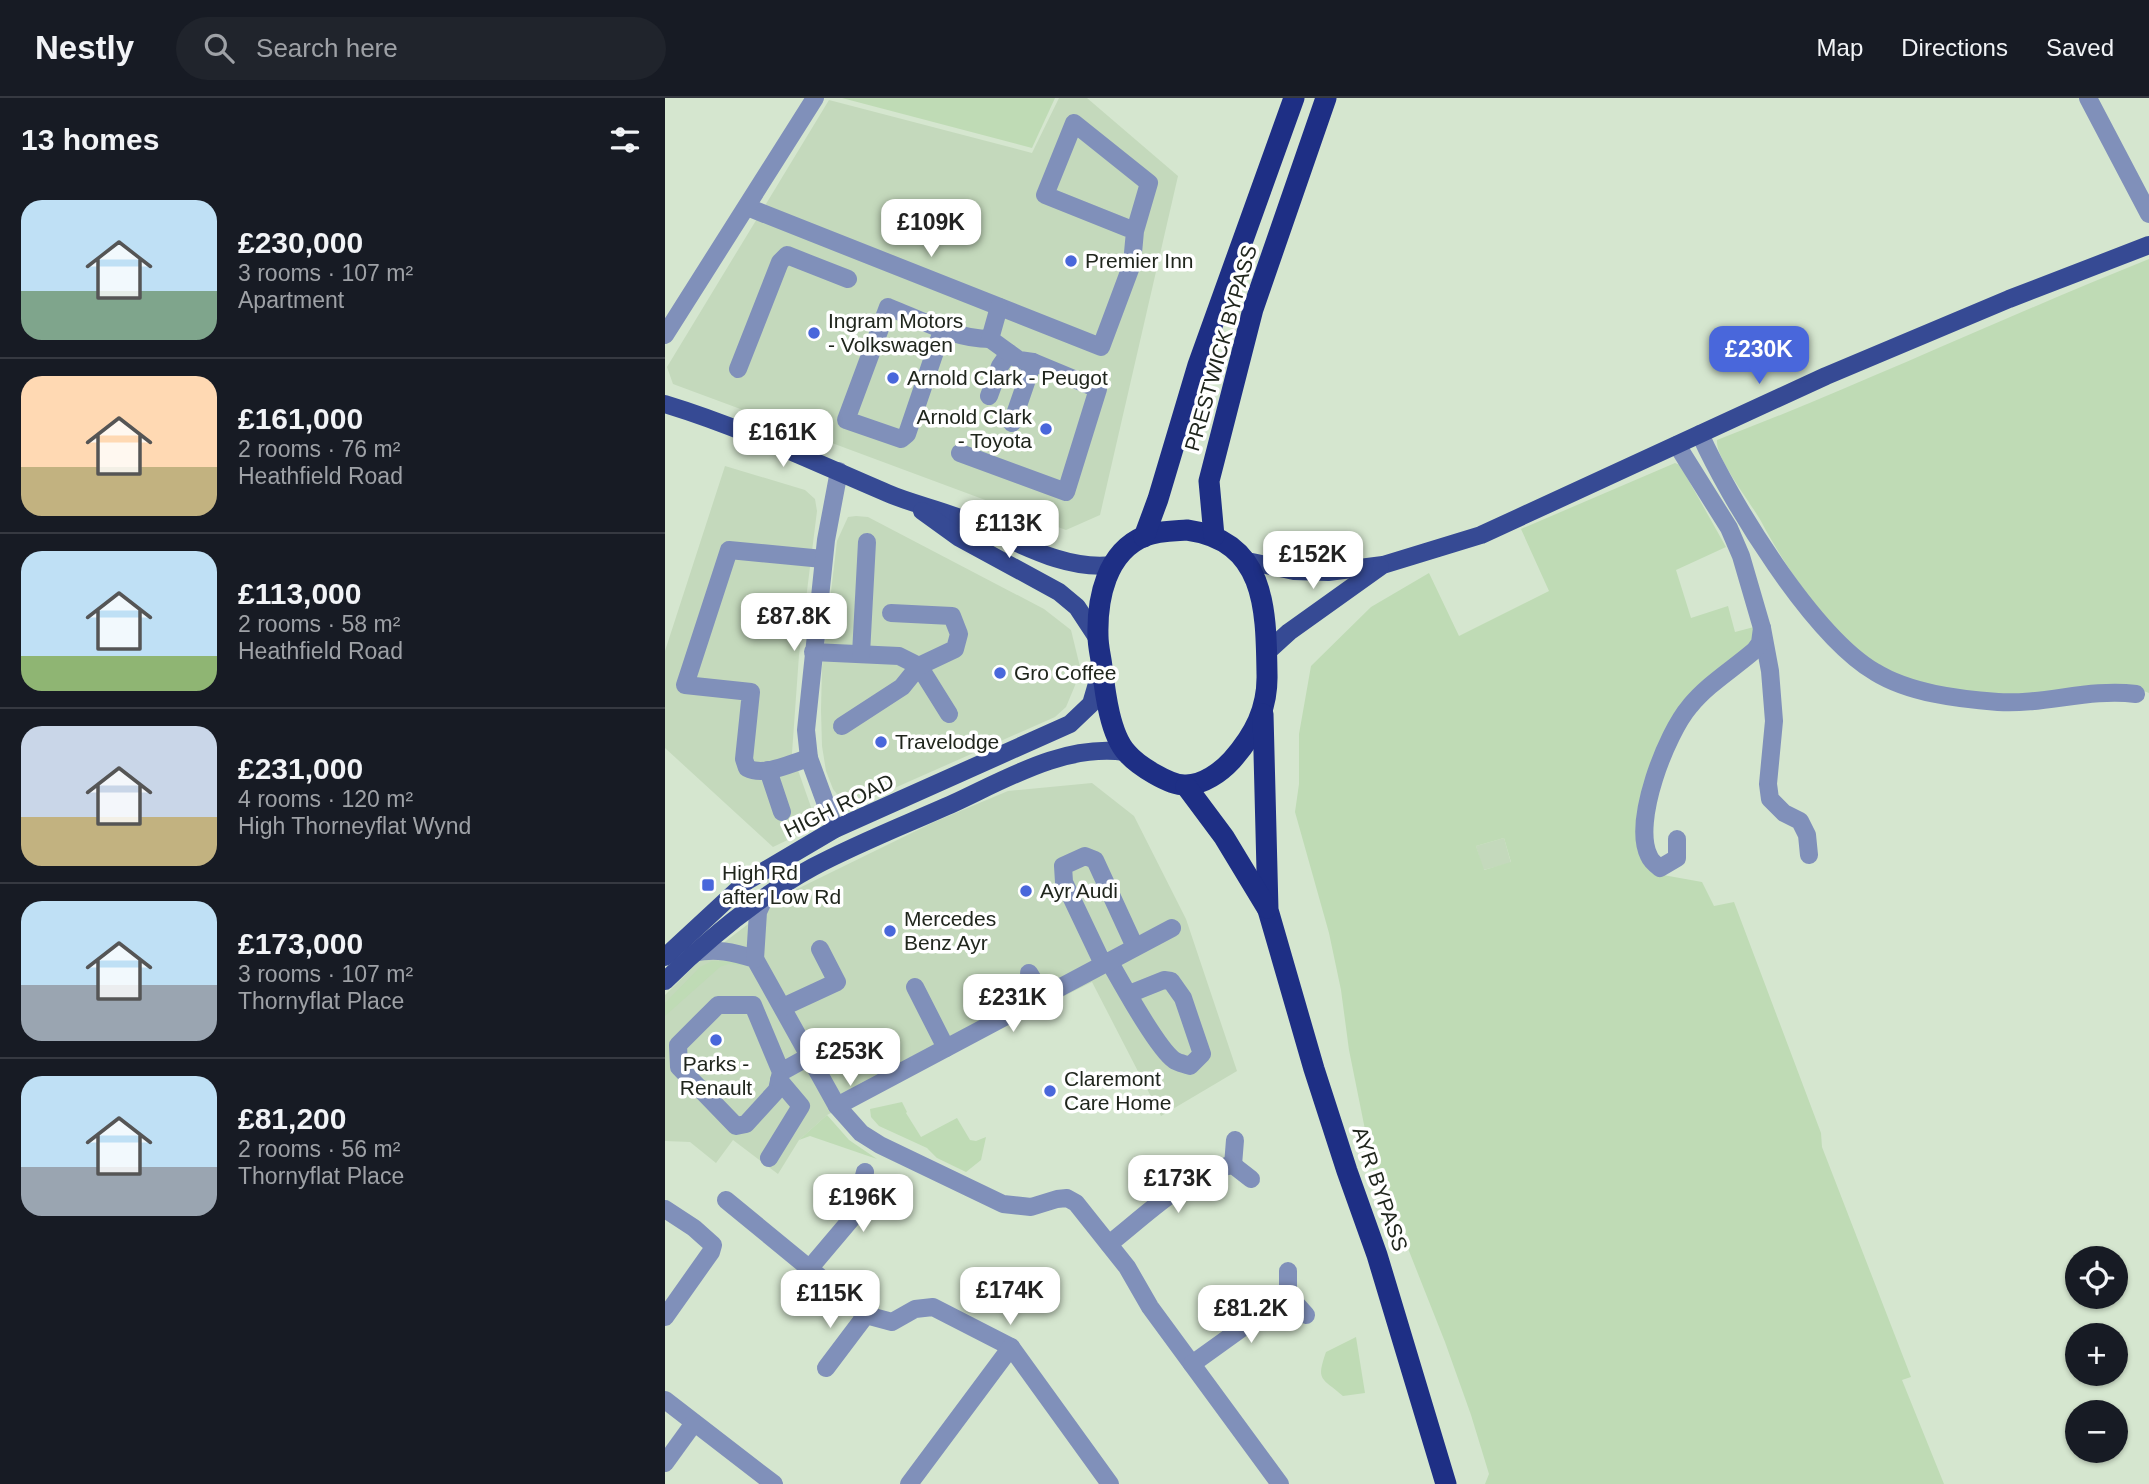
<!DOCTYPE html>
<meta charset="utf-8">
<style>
body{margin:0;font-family:Helvetica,sans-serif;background:#20242c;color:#f1f3f6;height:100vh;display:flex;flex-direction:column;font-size:26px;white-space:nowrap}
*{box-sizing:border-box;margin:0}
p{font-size:23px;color:#9ea1a6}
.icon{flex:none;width:38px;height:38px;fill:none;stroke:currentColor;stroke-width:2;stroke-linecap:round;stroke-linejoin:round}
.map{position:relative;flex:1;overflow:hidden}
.details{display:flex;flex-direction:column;background:#171b24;width:665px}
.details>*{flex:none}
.controls{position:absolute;left:1400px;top:1148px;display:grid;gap:14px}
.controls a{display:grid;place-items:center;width:63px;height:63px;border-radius:50%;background:#171b24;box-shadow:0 2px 5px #0004;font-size:35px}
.price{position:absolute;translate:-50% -60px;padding:0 16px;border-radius:14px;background:#fff;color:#222;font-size:23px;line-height:46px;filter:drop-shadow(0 2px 4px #0008)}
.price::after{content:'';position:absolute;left:50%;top:42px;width:21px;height:16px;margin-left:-10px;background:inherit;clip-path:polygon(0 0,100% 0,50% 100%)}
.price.current{background:#4967db;color:#fff}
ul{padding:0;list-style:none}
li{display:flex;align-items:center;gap:21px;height:175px;padding:0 21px}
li+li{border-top:2px solid #363941}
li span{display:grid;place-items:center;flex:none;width:196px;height:140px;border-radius:21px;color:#555}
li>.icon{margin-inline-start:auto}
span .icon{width:84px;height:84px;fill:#fffc;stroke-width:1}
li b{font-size:30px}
h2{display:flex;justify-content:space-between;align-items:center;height:84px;padding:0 21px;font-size:30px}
header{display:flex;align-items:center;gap:42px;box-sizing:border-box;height:98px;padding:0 35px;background:#171b24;border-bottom:2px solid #363941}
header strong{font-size:33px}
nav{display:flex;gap:38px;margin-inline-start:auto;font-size:24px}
.search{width:490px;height:63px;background:#20242c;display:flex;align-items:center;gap:18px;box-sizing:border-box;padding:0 24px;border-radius:38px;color:#9ea1a6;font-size:26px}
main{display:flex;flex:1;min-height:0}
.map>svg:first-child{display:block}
.built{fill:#c4d9bc}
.green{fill:#bfdbb5;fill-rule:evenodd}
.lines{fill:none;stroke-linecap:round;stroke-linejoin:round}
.minor{stroke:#8090ba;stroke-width:18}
.major{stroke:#364a94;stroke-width:18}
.highway{stroke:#1e2f85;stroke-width:21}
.poi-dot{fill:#4967db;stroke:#fff;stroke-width:2.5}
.labels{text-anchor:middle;stroke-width:7;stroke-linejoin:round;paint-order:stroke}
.poi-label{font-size:21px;fill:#20261d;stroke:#fff;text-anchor:start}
.street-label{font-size:21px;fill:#20261d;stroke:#fff}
</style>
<header>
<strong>Nestly</strong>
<div class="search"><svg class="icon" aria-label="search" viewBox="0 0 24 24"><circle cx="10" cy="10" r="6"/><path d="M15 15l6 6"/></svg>Search here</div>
<nav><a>Map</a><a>Directions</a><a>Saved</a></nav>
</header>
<main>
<section class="details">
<h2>13 homes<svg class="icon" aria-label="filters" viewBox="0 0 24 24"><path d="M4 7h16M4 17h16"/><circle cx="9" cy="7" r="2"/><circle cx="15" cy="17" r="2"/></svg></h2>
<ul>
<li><span style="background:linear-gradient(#bfe0f5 65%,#7fa58c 0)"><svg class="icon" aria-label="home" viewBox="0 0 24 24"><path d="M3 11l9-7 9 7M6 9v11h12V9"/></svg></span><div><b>£230,000</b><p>3 rooms · 107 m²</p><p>Apartment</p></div></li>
<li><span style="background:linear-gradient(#ffd9b3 65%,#c2b280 0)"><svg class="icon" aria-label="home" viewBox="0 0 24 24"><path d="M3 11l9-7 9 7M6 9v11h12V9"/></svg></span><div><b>£161,000</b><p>2 rooms · 76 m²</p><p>Heathfield Road</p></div></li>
<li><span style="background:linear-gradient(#bfe0f5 75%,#8fb573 0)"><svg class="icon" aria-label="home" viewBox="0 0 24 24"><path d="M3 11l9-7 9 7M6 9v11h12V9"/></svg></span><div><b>£113,000</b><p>2 rooms · 58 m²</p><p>Heathfield Road</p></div></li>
<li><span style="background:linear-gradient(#c9d6e8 65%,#c2b280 0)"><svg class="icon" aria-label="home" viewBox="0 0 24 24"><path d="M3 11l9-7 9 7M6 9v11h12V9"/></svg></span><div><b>£231,000</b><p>4 rooms · 120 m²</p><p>High Thorneyflat Wynd</p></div></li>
<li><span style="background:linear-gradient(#bfe0f5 60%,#9aa5b1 0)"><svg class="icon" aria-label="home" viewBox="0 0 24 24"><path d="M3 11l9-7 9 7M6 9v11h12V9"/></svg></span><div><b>£173,000</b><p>3 rooms · 107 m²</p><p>Thornyflat Place</p></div></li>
<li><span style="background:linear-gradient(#bfe0f5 65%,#9aa5b1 0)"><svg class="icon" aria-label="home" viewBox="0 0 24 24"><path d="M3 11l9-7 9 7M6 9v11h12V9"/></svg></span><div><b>£81,200</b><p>2 rooms · 56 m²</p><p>Thornyflat Place</p></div></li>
</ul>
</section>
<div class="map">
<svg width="1484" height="1386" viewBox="0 0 1484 1386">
<rect width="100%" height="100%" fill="#d5e6cf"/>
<!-- built -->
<g class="built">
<polygon points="394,0 422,0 513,78 435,417 401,432 8,286 2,269 164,2 367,55"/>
<polygon points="60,368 140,392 150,401 152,413 134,557 127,655 147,712 146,724 142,731 133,737 108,749 0,650 0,553"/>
<polygon points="191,418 203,419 379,511 406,532 416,573 401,609 390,619 200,703 190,706 179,705 168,691 161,673 157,648 156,612 157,569 172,443 183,419"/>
<polygon points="427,685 469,718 521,821 572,973 496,1018 427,884 162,1017 134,1042 113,1076 68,1042 51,1065 25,1044 0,1043 0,897 32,865 124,795 269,724 343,693"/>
<polygon points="839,740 846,765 818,772 811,748"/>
</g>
<!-- green -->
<g class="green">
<polygon points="177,0 390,0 367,50"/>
<path d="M1484,161V595L1474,591C1400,595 1324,604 1252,586C1188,570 1126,480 1097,425C1087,406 1050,360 1052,342C1198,286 1339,219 1484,161Z"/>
<path d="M1010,365L1015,367L1061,449L1011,472L1026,520L1063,508L1070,534L1089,529L1091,540L1026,598L974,718L971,743L978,761L987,775L1037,784L1049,808L1069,804L1156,1035L1157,1049L1246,1279L1237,1282L1279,1386H820L824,1376L806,1317L780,1244L742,1148L731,1125L714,1101L684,952L676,892L664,835L630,714L634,686V636L646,568L706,509L764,475L794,538L884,493L856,431ZM839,740L846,764L819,772L811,748Z"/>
<polygon points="47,863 67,863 77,866 76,867 64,866 55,869 0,918 0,905 35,869"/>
<polygon points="237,1004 242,1014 241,1015 256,1039 292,1020 305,1042 311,1043 321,1039 316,1062 301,1074 272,1060 262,1050 214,1028 206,1019 205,1011"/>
<polygon points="162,1017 184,1042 212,1061 145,1038 134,1042"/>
<path d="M691,1239L700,1295L678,1298C656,1279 651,1283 661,1254Z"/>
</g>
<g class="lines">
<!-- minor -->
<g class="minor">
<polyline points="1423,0 1484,116"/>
<polyline points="82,109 436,249 467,166 470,133 484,85 409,25 380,97 470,133"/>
<path d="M278,230L242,336L236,341L181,322L223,209C256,222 290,241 325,241"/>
<polyline points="0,237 150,0"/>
<polyline points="73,271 115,164 122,157 183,181"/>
<polyline points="324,298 335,268 344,255"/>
<polyline points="347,325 368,264"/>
<path d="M1035,336C1065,403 1147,537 1210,574C1244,595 1293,601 1333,604C1379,607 1424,590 1471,596"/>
<polyline points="1012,347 1064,430 1076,458 1097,530 1105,573 1109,623 1103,686 1105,701 1119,715 1135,723 1142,737 1144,757"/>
<polyline points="295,355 401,394 433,291 368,264 354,262 325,241 334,209"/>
<polyline points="148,554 234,558 254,568 284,616"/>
<polyline points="196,556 202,444"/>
<polyline points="177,628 237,589 254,568 290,551 294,536 287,518 226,515"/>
<path d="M144,660C126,665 100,679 82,670L79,661L86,594L20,587L64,452L158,461"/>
<polyline points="103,672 117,714"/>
<polyline points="170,731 144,660 141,632 161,442 174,373"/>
<path d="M1012,741V760L995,770C991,767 986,763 984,758C967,724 1001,636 1025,608C1043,586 1068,571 1090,552L1095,545L1097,530"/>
<path d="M28,855C51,850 68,854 90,861L172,1008L196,1035L215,1047L338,1106L366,1109L392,1101L402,1100L411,1105L462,1169L485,1209L615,1386"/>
<polyline points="90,861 93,814 99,801"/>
<path d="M444,863C456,884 492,950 509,962C513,965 520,966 525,968L537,956L518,900L506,883L499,882L464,896"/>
<polyline points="438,866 399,784 398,768 420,758 430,762 470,849"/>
<polyline points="364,875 378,898"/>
<polyline points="250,889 281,950"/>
<polyline points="118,909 172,884 155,851"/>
<polyline points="116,974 88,907 53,907 13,947 14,969 71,1028 81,1026 112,992 116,974 145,958"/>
<polyline points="172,1008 507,830"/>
<polyline points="104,1060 136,1008 114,982"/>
<polyline points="568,1067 570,1042"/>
<polyline points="61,1102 201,1217 227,1224 250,1211 268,1209 346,1249"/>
<polyline points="0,1111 29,1130 48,1147 46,1154 0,1219"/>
<path d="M444,1146C479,1119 524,1073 568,1067L586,1081"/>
<polyline points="144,1171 188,1119 200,1074"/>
<polyline points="623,1173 623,1197 641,1217"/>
<polyline points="527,1266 623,1197"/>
<polyline points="161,1270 201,1217"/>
<polyline points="0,1302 109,1386"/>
<polyline points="0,1365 29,1325"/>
<polyline points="244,1386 346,1249 445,1386"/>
</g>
<!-- major -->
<g class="major">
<path d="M0,306C76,329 149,364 222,395C245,405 269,410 292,419C343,437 392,473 447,467"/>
<polyline points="257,413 293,439 394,494 412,509 433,541"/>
<polyline points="582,463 629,473 663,474 718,467 816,437 1161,278 1344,201 1484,147"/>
<polyline points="602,554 624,534 715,469"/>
<polyline points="0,859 82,783 170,731 405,626 426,606 436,572"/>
<path d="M0,883C44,840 93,799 148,769C193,745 242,726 289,705C343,680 399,646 460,654"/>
</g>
<!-- highway -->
<g class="highway">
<path d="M522,432C601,443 601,511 602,576C603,611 589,637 567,662C556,674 538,687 521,687C505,688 472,667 462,655C445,637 440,594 437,569C436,559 433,549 433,538C432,501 441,454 480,438C492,433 508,433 522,432Z"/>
<polyline points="549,438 544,383 588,211 661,0"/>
<polyline points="479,439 493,401 533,267 629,0"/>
<polyline points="598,616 603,812 649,971 682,1073 712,1157 781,1386"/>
<polyline points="521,688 559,739 602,810"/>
</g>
</g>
<!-- markers -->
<g class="poi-dot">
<circle cx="406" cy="163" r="7"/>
<circle cx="149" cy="235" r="7"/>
<circle cx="228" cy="280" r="7"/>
<circle cx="381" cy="331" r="7"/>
<circle cx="335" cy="575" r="7"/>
<circle cx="216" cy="644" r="7"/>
<rect x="36" y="780" width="14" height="14" rx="3.5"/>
<circle cx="361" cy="793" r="7"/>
<circle cx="225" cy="833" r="7"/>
<circle cx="51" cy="942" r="7"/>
<circle cx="385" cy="993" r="7"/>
</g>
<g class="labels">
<!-- poi labels -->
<g class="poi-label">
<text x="420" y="170">Premier Inn</text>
<text x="163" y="230">Ingram Motors<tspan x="163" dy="24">- Volkswagen</tspan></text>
<text x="242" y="287">Arnold Clark - Peugot</text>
<text x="367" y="326" text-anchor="end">Arnold Clark<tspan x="367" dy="24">- Toyota</tspan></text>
<text x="349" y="582">Gro Coffee</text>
<text x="230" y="651">Travelodge</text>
<text x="57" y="782">High Rd<tspan x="57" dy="24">after Low Rd</tspan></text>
<text x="375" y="800">Ayr Audi</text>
<text x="239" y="828">Mercedes<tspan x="239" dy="24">Benz Ayr</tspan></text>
<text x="51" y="973" text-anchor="middle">Parks -<tspan x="51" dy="24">Renault</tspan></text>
<text x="399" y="988">Claremont<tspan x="399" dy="24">Care Home</tspan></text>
</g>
<!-- street labels -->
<g class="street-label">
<text transform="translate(556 250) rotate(-74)" y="7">PRESTWICK BYPASS</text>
<text transform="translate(174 708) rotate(-26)" y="7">HIGH ROAD</text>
<text transform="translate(715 1091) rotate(71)" y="7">AYR BYPASS</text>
</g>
</g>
</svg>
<div class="controls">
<a><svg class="icon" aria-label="locate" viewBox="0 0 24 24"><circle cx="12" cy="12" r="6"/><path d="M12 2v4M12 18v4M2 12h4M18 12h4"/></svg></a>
<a>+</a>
<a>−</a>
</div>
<b class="price" style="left:266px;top:161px">£109K</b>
<b class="price current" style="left:1094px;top:288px">£230K</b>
<b class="price" style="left:118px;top:371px">£161K</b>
<b class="price" style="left:344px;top:462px">£113K</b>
<b class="price" style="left:648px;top:493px">£152K</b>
<b class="price" style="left:129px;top:555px">£87.8K</b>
<b class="price" style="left:348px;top:936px">£231K</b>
<b class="price" style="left:185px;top:990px">£253K</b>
<b class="price" style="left:513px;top:1117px">£173K</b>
<b class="price" style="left:198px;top:1136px">£196K</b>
<b class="price" style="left:345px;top:1229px">£174K</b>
<b class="price" style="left:165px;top:1232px">£115K</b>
<b class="price" style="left:586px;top:1247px">£81.2K</b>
</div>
</main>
